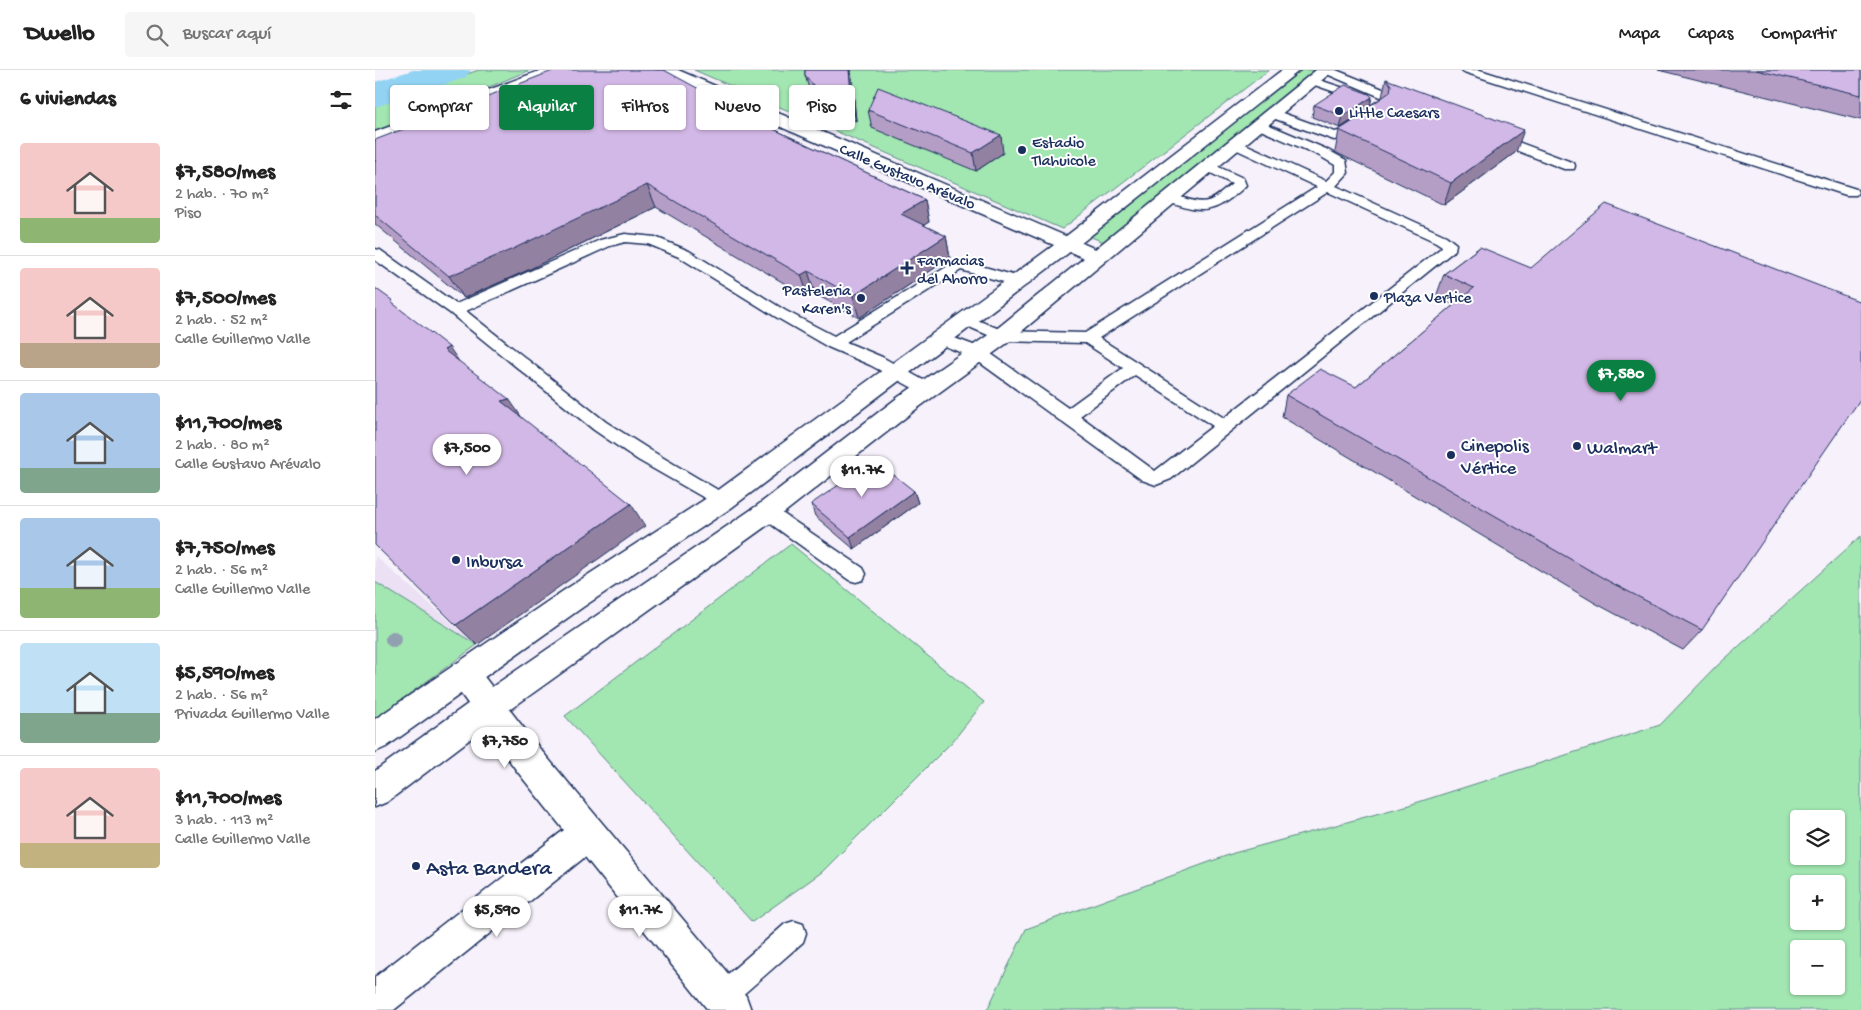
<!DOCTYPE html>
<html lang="es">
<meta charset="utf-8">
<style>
body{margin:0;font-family:"Gochi Hand",sans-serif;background:#f6f6f6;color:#222;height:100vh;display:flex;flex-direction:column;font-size:19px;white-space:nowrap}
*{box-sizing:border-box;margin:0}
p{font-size:16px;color:#767676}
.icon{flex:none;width:28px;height:28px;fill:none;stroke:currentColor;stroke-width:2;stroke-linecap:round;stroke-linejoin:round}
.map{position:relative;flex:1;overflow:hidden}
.side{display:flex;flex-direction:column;background:#fff;width:375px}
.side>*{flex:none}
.top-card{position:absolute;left:15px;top:15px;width:475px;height:45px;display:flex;gap:10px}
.controls{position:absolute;left:1415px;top:740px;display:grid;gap:10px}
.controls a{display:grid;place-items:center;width:55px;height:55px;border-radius:5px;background:#fff;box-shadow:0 1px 4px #0004;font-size:25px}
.price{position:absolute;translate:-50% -42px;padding:0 11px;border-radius:18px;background:#fff;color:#222;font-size:16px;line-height:32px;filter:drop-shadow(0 1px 2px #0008)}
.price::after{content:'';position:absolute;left:50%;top:30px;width:15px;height:11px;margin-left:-8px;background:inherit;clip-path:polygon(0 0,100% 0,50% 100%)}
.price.current{background:#0b8043;color:#fff}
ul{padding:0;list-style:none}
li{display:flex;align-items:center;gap:15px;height:125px;padding:0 20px}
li+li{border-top:1px solid #e0e0e0}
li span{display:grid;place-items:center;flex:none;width:140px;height:100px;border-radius:5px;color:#555}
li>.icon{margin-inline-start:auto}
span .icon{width:60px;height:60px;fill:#fffc;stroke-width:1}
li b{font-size:21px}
h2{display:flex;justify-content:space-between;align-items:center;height:60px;padding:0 20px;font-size:21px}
.chip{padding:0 18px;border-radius:5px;background:#fff;box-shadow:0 1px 4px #0004;font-size:18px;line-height:45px}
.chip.current{background:#0b8043;color:#fff}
header{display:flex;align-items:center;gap:30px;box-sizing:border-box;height:70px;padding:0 25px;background:#fff;border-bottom:1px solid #e0e0e0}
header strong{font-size:24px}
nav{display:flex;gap:28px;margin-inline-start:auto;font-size:18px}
.search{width:350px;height:45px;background:#f6f6f6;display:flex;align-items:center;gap:12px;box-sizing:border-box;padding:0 18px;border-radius:5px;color:#767676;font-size:19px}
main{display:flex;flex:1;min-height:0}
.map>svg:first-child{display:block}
.built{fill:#ebe0f4}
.green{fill:#a2e6b1;stroke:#5e8a88;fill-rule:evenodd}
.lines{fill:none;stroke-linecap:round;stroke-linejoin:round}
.river{fill:#92d3f3;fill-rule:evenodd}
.service-casing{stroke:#1b2f5e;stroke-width:3}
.minor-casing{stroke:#1b2f5e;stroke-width:3}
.tertiary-casing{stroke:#1b2f5e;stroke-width:3}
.primary-casing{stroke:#1b2f5e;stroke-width:3}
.service{fill:#fff;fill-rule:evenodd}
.minor{fill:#fff;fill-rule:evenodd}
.tertiary{fill:#fff;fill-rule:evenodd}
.primary{fill:#fff;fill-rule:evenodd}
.tree{fill:#90a0b0}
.wall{fill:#b59ec6;stroke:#1b2f5e}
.shaded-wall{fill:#9381a1;stroke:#1b2f5e}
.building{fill:#d2b8e6;stroke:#1b2f5e}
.poi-dot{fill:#1b2f5e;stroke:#fff;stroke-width:2}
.labels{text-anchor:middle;stroke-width:4;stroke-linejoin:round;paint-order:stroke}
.far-poi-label{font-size:16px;fill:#1b2f5e;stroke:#fff;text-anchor:start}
.far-street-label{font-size:16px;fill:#1b2f5e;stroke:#fff}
.poi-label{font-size:19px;fill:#1b2f5e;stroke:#fff;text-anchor:start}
.near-poi-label{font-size:22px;fill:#1b2f5e;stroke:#fff;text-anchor:start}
</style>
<header>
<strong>Dwello</strong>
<div class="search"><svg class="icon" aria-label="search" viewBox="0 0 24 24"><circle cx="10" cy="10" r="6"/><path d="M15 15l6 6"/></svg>Buscar aquí</div>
<nav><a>Mapa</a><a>Capas</a><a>Compartir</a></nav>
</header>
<main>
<section class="side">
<h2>6 viviendas<svg class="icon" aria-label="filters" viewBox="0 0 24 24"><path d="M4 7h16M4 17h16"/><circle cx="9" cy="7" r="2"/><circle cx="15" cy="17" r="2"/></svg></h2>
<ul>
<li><span style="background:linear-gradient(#f6c9c9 75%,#8fb573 0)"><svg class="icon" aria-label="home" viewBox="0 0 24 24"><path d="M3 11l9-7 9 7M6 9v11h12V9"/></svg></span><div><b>$7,580/mes</b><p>2 hab. · 70 m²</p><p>Piso</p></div></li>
<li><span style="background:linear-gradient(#f6c9c9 75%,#b9a48a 0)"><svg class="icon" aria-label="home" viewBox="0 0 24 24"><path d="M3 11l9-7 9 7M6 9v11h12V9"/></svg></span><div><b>$7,500/mes</b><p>2 hab. · 52 m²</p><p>Calle Guillermo Valle</p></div></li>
<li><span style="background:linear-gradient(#a9c7e8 75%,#7fa58c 0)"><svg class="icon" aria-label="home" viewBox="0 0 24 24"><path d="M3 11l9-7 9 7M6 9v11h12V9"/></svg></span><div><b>$11,700/mes</b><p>2 hab. · 80 m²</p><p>Calle Gustavo Arévalo</p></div></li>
<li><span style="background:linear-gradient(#a9c7e8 70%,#8fb573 0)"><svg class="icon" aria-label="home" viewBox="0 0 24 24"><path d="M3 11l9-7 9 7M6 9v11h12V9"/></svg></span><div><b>$7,750/mes</b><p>2 hab. · 56 m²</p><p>Calle Guillermo Valle</p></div></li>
<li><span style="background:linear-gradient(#bfe0f5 70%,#7fa58c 0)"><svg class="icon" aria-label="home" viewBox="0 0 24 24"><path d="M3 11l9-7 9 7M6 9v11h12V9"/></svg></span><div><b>$5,590/mes</b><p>2 hab. · 56 m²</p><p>Privada Guillermo Valle</p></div></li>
<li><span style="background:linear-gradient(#f6c9c9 75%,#c2b280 0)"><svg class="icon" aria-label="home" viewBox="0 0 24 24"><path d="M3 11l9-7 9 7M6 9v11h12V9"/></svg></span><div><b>$11,700/mes</b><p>3 hab. · 113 m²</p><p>Calle Guillermo Valle</p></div></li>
</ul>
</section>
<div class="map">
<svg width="1486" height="940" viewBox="0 0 1486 940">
<rect width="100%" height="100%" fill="#f6f1fa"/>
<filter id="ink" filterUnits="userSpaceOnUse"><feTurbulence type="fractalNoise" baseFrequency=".02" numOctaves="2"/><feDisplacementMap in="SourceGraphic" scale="10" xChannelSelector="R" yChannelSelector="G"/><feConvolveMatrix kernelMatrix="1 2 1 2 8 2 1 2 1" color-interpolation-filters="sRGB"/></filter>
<g filter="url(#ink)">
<!-- built -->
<polygon class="built" points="0,486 102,575 0,650"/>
<!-- green -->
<g class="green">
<polygon points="104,0 155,0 15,58 0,61 0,34"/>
<polygon points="319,0 894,0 687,159"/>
<polygon points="922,0 945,0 729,172 711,165"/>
<path d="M1486,466V940H612L651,859L859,783L1034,735L1285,655L1342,596ZM1424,749H1461V786H1424ZM1424,814H1461V851H1424ZM1424,879H1461V916H1424Z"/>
<polygon points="416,474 609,632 577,672 447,802 377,852 190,646"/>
<polygon points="0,512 102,575 0,649"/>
</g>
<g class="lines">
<!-- river -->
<polygon class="river" points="38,0 96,0 90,8 0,37 0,12"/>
<defs>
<g id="service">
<polygon points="945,0 961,0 1035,30 1037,33 1035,36 1027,36 947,2"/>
<polygon points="1087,0 1105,0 1481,119 1483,122 1481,125 1471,125 1089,2"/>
<polygon points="938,8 984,23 986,25 980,29 934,13 932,11"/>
<path d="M899,40L960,62C971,60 979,48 990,50L992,53L973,67L959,70L895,47L893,44L895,41Z"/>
<path d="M885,51L951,79L971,90L973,103L961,116L1071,166L1081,174L1080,180L796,409L781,415L767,410L597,287L560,272L558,268L560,264L566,263L609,279L693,338L748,298L710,273L627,271L585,253L582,250L585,247H595L629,261L710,263L942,117L858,78L856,75L858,72H866L951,111L960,102V95L943,85L881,58L879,55ZM953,122L1061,172L1067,176L1066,178L849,348L724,268ZM760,305L838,356L780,401L705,346Z"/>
<polygon points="1119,63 1199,93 1200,96 1199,99 1189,99 1115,70 1113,67 1115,64"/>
<path d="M835,93L868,108L871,115C867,120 861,124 856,128C832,147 817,140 790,131L788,128L790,125C796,124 800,125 806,127C834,137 836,131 857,114L830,100L829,97Z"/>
<polygon points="250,164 280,167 314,181 411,241 459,266 578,193 592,192 648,208 650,211 648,214 643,216 586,200 471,272 507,287 557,315 559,319 557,323 551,325 495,295 453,277 401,247 304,187 273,174 250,172 235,176 91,241 231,352 275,380 353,426 356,431 353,436 347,438 263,390 219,360 75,243 0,190 0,179 5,180 81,234 225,170"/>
<polygon points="392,435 398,437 488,498 491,504 488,510 481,512 474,510 386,447 383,442 386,437"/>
<polygon points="419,851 428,854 431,863 428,872 356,935 347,939 338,935 334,926 338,917 410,854"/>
</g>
<g id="minor">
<polygon points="281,0 303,0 730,183 733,187 730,191 723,193 716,191 283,4"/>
<polygon points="89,591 100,595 165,679 337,884 371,926 376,940 333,940 210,787 19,940 0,940 0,907 189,760 142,701 78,613 74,604 78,595"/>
</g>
<polygon id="tertiary" points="167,0 190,0 188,4 0,73 0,62"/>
<g id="primary">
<polygon points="907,0 925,0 700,178 356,438 208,537 11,677 0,682 0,649 188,521 338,424 686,170"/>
<polygon points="941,0 959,0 635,271 540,340 401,449 123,648 12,732 0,737 0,701 101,628 383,435 522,328 619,261"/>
</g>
</defs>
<!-- service casing -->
<use href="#service" class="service-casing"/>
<!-- minor casing -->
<use href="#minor" class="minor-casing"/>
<!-- tertiary casing -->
<use href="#tertiary" class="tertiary-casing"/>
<!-- primary casing -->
<use href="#primary" class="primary-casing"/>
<!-- service -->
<use href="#service" class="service"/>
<!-- minor -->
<use href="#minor" class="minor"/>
<!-- tertiary -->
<use href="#tertiary" class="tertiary"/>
<!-- primary -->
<use href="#primary" class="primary"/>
</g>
<!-- trees -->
<circle class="tree" cx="18" cy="569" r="8"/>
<!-- wall -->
<g class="wall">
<polygon points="430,0 476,0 481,51 446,36 435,22 430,5"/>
<polygon points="1283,0 1486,0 1486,50"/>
<polygon points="1011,9 1141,82 1069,135 960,82 964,60 983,47 984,46 965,58 937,47 939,35 997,27 995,35 1007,27"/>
<polygon points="493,40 628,83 601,101 497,58"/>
<polygon points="394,57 550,130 554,152 548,155 571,166 575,188 484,248 440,224 434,228 281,137 151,201 89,228 0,154 0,70"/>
<polygon points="1105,177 1327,560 1308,580 1220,533 907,347 911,325 981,317 1079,235 1061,227 1069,204"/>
<polygon points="539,421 543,433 479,479 440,446 436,434"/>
</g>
<!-- shaded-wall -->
<g class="shaded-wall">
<polygon points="474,0 476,0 481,51 477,34"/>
<polygon points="997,27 994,39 985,43 984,46 965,58 968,46"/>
<polygon points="1149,60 1141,82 1069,135 1076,113"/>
<polygon points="626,65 628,83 601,101 598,83"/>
<polygon points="272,115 281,137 151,201 89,228 74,206"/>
<polygon points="550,130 554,152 531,166 526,144"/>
<polygon points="571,166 575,188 484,248 478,226"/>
<polygon points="433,201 440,224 434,228 426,205"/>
<polygon points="74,277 90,300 69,280"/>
<polygon points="134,329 150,352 126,331"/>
<polygon points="539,421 543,433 479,479 475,467"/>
<polygon points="256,434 270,456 102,575 81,555"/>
</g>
<!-- building -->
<g class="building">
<polygon points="180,0 289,0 394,57 550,130 526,144 571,166 478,226 433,201 426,205 272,115 138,179 74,206 0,145 0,92 1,91 0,90 0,70"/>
<polygon points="430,0 474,0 477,34 442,20 430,5"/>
<polygon points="1381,0 1486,0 1486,25"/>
<polygon points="1011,9 1149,60 1076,113 964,60 989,44 985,43 1015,22 1016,15"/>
<polygon points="970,15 994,24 997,27 968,46 939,35"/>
<polygon points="503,17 626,65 598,83 493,40"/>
<polygon points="1231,134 1486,232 1486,328 1327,560 1235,512 911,325 945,299 981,317 1099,218 1069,204 1105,177 1156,198"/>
<polygon points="0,218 18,231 16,232 74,277 69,280 134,329 126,331 256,434 81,555 0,475"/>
<polygon points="500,390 539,421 475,467 436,434"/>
</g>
</g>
<!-- markers -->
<g class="poi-dot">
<circle cx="964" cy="41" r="5"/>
<circle cx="647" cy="80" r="5"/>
<path d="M529.5 190.5h5v5h5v5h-5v5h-5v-5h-5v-5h5z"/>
<circle cx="999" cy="226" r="5"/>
<circle cx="486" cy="228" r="5"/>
<circle cx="1202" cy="376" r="5"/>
<circle cx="1076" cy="385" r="5"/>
<circle cx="81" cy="490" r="5"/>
<circle cx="41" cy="796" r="5"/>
</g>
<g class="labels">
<!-- far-poi labels -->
<g class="far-poi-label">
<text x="974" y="47">Little Caesars</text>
<text x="657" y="77">Estadio<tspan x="657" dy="18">Tlahuicole</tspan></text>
<text x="542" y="195">Farmacias<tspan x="542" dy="18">del Ahorro</tspan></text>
<text x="476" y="225" text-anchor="end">Pasteleria<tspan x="476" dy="18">Karen's</tspan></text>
<text x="1009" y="232">Plaza Vertice</text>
</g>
<!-- far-street labels -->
<g class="far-street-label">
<text transform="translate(533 105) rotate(23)" y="6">Calle Gustavo Arévalo</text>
</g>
<!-- poi labels -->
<g class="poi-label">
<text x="1086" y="381">Cinepolis<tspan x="1086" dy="22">Vértice</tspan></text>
<text x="1212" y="383">Walmart</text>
<text x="91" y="497">Inbursa</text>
</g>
<!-- near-poi labels -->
<g class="near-poi-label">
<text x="51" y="804">Asta Bandera</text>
</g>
</g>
</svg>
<div class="controls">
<a><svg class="icon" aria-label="layers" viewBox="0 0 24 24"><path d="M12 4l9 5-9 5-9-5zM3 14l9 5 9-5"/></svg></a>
<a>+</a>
<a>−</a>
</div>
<b class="price current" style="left:1246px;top:332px">$7,580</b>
<b class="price" style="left:92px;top:406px">$7,500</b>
<b class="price" style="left:487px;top:428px">$11.7K</b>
<b class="price" style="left:130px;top:699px">$7,750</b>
<b class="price" style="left:122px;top:868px">$5,590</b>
<b class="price" style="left:265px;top:868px">$11.7K</b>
<div class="top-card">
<a class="chip">Comprar</a>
<a class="chip current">Alquilar</a>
<a class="chip">Filtros</a>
<a class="chip">Nuevo</a>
<a class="chip">Piso</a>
</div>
</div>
</main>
